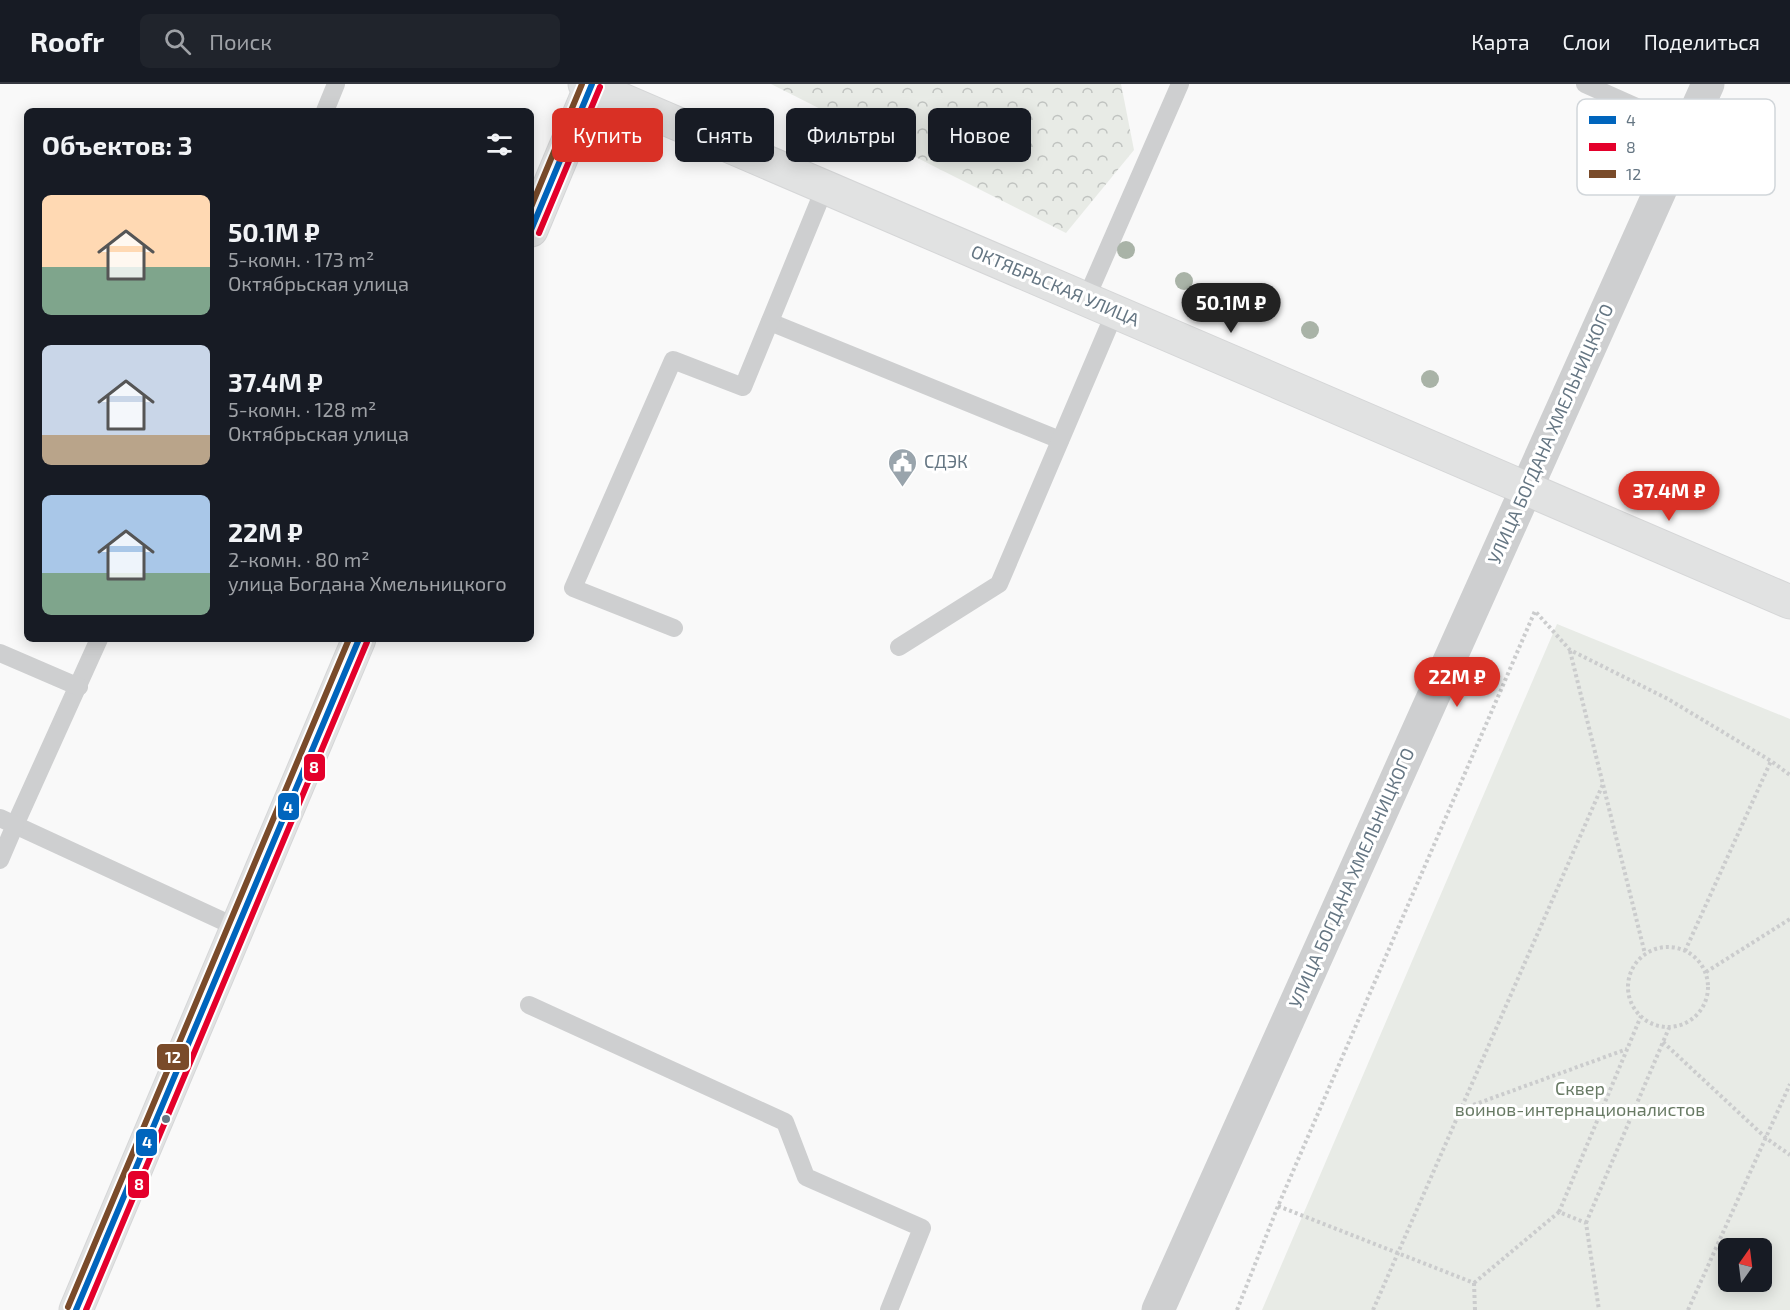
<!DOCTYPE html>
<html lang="ru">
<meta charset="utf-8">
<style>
body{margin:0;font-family:"Exo 2",sans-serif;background:#20242c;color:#f1f3f6;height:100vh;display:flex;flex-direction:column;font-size:22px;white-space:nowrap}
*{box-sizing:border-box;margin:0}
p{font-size:20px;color:#9ea1a6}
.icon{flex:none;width:33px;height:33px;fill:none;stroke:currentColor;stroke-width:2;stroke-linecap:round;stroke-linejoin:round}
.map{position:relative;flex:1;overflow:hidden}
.sheet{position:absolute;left:24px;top:24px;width:510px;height:534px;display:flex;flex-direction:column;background:#171b24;border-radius:9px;box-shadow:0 3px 15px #0003}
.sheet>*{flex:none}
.banner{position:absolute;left:552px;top:24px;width:570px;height:54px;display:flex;gap:12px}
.needle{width:39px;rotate:14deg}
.fabs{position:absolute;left:1718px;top:1154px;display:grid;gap:12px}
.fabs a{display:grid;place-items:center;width:54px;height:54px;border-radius:9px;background:#171b24;box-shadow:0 3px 15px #0003;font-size:30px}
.price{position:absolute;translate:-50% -51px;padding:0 14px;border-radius:21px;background:#d93025;color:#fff;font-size:20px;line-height:39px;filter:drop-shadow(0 2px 3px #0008)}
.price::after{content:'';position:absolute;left:50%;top:36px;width:18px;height:14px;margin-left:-9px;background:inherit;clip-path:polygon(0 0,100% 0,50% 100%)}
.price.on{background:#222;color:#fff}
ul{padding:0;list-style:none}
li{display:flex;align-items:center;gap:18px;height:150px;padding:0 18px}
li span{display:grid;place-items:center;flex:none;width:168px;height:120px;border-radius:9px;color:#555}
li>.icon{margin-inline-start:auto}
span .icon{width:72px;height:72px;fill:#fffc;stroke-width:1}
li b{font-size:26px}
h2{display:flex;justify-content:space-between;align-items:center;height:72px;padding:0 18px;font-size:26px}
.tag{padding:0 21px;border-radius:9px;background:#171b24;box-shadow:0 3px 15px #0003;font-size:21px;line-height:54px}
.tag.on{background:#d93025;color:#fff}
header{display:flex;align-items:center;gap:36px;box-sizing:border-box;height:84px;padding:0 30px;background:#171b24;border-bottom:2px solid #363941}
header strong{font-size:28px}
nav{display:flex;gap:33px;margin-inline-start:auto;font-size:21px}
.search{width:420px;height:54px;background:#20242c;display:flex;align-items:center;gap:15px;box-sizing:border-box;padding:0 21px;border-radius:9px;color:#9ea1a6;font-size:22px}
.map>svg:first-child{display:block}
.forest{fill:url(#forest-crowns)}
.park{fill:#e8ebe6;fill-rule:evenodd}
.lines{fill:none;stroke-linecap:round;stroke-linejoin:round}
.secondary-casing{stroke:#d5d6d7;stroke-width:35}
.primary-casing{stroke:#d5d6d7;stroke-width:35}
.path{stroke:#cbcccd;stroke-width:4;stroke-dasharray:3 3;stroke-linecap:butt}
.service{stroke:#cecfd0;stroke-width:18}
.tertiary{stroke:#cecfd0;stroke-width:33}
.secondary{stroke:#e1e2e2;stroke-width:33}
.primary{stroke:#e1e2e2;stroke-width:33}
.bus-1-casing{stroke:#fff;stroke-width:10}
.bus-2-casing{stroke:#fff;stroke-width:10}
.bus-3-casing{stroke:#fff;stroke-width:10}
.bus-1{stroke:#0065bd;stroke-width:6}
.bus-2{stroke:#e4002b;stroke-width:6}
.bus-3{stroke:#7a4b2a;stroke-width:6}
.tree{fill:#a9b3a7}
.bus-dot{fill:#657683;stroke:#fff;stroke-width:2}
.labels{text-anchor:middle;stroke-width:6;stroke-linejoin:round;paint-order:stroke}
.street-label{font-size:18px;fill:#657683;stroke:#fff}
.poi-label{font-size:18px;fill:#657683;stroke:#fff;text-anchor:start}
.park-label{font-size:18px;fill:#687a64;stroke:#fff}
.key{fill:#fff;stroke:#d1d6da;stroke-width:1.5}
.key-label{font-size:16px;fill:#657683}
.line-badge{stroke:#fff;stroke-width:2}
.badge-label{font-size:16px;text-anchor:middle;font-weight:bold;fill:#fff}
</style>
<header>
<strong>Roofr</strong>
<div class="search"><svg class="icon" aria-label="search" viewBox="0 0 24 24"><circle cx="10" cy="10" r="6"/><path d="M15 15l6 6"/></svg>Поиск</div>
<nav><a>Карта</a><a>Слои</a><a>Поделиться</a></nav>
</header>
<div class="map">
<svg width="1790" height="1226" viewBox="0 0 1790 1226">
<defs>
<pattern id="forest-crowns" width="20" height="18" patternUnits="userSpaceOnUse" patternTransform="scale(1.5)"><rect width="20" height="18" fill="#e8ebe6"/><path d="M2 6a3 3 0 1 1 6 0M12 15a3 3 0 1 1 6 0" fill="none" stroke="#c0c3c0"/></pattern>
</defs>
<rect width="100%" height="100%" fill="#f9f9f9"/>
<!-- forest -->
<polygon class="forest" points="771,0 1121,0 1134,66 1066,149"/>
<!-- park -->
<path class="park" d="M1557,540L1790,635V1226H1262ZM1728,1164H1761V1197H1728Z"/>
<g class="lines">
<defs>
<polyline id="secondary" points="585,0 1790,518"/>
<g id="primary">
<polyline points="531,146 592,0"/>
<polyline points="76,1226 359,555"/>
</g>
</defs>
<!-- secondary casing -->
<use href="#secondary" class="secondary-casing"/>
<!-- primary casing -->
<use href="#primary" class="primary-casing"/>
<!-- path -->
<g class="path">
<polyline points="1570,567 1645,870"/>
<circle cx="1668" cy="903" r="40"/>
<polyline points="1685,867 1771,677"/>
<polyline points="1706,888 1790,835"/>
<polyline points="1663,958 1766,1054 1790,1071"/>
<polyline points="1462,1025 1627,965"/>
<polyline points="1278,1122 1474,1199"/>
<polyline points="1559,1128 1641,932"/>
<polyline points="1586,1139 1669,944"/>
<polyline points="1474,1199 1559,1128 1586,1139 1599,1226"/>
<polyline points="1474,1199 1475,1226"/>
<polyline points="1237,1226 1278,1122 1535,527 1570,566 1668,615 1771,677 1790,691"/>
<polyline points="1373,1226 1603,700"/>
<polyline points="1688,1226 1790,1000"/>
</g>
<!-- service -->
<g class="service">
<polyline points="1585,0 1688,46"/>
<polyline points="325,27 336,0"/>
<polyline points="1086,215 1180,0"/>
<polyline points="770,238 1060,356"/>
<polyline points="674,544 573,504 673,276 743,303 825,103"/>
<polyline points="99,555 15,741 238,844"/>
<polyline points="899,563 999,500 1115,228"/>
<polyline points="0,569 79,603"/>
<polyline points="0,734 15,741 0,776"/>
<polyline points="529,921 785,1038 806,1093 922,1144 889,1226"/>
</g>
<!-- tertiary -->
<polyline class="tertiary" points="1158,1226 1708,0"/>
<!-- secondary -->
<use href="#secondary" class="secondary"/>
<!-- primary -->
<use href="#primary" class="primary"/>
<defs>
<g id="bus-1">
<polyline points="531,146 592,0"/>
<polyline points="76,1226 359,555"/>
</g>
<g id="bus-2">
<polyline points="539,149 600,3"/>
<polyline points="86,1226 367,558"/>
</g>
<g id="bus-3">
<polyline points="531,123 582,0"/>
<polyline points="68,1223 349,555"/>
</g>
</defs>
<!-- bus-1 casing -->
<use href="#bus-1" class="bus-1-casing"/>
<!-- bus-2 casing -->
<use href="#bus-2" class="bus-2-casing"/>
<!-- bus-3 casing -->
<use href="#bus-3" class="bus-3-casing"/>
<!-- bus-1 -->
<use href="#bus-1" class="bus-1"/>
<!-- bus-2 -->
<use href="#bus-2" class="bus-2"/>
<!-- bus-3 -->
<use href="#bus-3" class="bus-3"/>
</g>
<!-- trees -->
<g class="tree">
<circle cx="1126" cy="166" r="9"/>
<circle cx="1184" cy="197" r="9"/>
<circle cx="1249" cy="219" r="9"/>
<circle cx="1310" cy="246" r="9"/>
<circle cx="1430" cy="295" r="9"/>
</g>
<!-- icons -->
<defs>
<symbol id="civic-pin" viewBox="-11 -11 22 30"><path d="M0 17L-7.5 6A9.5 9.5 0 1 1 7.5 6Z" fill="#99a4ac" stroke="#fff"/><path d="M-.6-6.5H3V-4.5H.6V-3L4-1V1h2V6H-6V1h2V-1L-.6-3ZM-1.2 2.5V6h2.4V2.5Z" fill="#fff"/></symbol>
</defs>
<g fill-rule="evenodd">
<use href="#civic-pin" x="886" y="362" width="33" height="45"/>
</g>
<!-- markers -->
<circle class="bus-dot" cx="166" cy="1035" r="5"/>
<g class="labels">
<!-- street labels -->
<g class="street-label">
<text transform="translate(1055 202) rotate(23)" y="6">ОКТЯБРЬСКАЯ УЛИЦА</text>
<text transform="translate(1551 350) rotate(-66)" y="6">УЛИЦА БОГДАНА ХМЕЛЬНИЦКОГО</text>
<text transform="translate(1352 794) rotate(-66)" y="6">УЛИЦА БОГДАНА ХМЕЛЬНИЦКОГО</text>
</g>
<!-- poi labels -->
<g class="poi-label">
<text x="924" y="384">СДЭК</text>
</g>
<!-- park labels -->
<g class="park-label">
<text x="1580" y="1011">Сквер<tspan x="1580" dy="21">воинов-интернационалистов</tspan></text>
</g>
</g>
<!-- legend -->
<rect x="1577" y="15" width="198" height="96" rx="9" class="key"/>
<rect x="1589" y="32" width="27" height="8" fill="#0065bd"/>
<rect x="1589" y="59" width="27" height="8" fill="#e4002b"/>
<rect x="1589" y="86" width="27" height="8" fill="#7a4b2a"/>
<g class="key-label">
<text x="1626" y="42">4</text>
<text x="1626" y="69">8</text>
<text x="1626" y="96">12</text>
</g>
<g class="line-badge">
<rect x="303" y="669" width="23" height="29" rx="6" fill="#e4002b"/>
<rect x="277" y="708" width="23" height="29" rx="6" fill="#0065bd"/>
<rect x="156" y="959" width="34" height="28" rx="6" fill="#7a4b2a"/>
<rect x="135" y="1044" width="23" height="29" rx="6" fill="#0065bd"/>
<rect x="127" y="1086" width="23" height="29" rx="6" fill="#e4002b"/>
</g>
<g class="badge-label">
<text x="314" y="689">8</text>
<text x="288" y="729">4</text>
<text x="173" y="979">12</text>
<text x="147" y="1064">4</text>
<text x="139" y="1106">8</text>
</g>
</svg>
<div class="fabs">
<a><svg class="needle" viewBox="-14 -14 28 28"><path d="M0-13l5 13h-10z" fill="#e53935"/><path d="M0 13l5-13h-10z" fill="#9ea1a6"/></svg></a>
</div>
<b class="price on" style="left:1231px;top:250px">50.1M ₽</b>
<b class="price" style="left:1669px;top:438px">37.4M ₽</b>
<b class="price" style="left:1457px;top:624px">22M ₽</b>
<div class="banner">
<a class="tag on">Купить</a>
<a class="tag">Снять</a>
<a class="tag">Фильтры</a>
<a class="tag">Новое</a>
</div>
<section class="sheet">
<h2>Объектов: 3<svg class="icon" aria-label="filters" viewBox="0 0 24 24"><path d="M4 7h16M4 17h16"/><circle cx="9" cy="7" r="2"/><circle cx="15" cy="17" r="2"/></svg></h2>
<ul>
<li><span style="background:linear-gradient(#ffd9b3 60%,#7fa58c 0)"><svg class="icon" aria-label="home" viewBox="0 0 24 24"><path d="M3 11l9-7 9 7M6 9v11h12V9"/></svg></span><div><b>50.1M ₽</b><p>5-комн. · 173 m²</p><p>Октябрьская улица</p></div></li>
<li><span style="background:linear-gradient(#c9d6e8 75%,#b9a48a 0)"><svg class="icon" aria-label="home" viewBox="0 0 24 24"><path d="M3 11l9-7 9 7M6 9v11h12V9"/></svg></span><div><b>37.4M ₽</b><p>5-комн. · 128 m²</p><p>Октябрьская улица</p></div></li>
<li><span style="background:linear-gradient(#a9c7e8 65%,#7fa58c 0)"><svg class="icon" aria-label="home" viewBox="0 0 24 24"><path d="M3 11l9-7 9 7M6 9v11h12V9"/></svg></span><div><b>22M ₽</b><p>2-комн. · 80 m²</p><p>улица Богдана Хмельницкого</p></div></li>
</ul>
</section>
</div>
